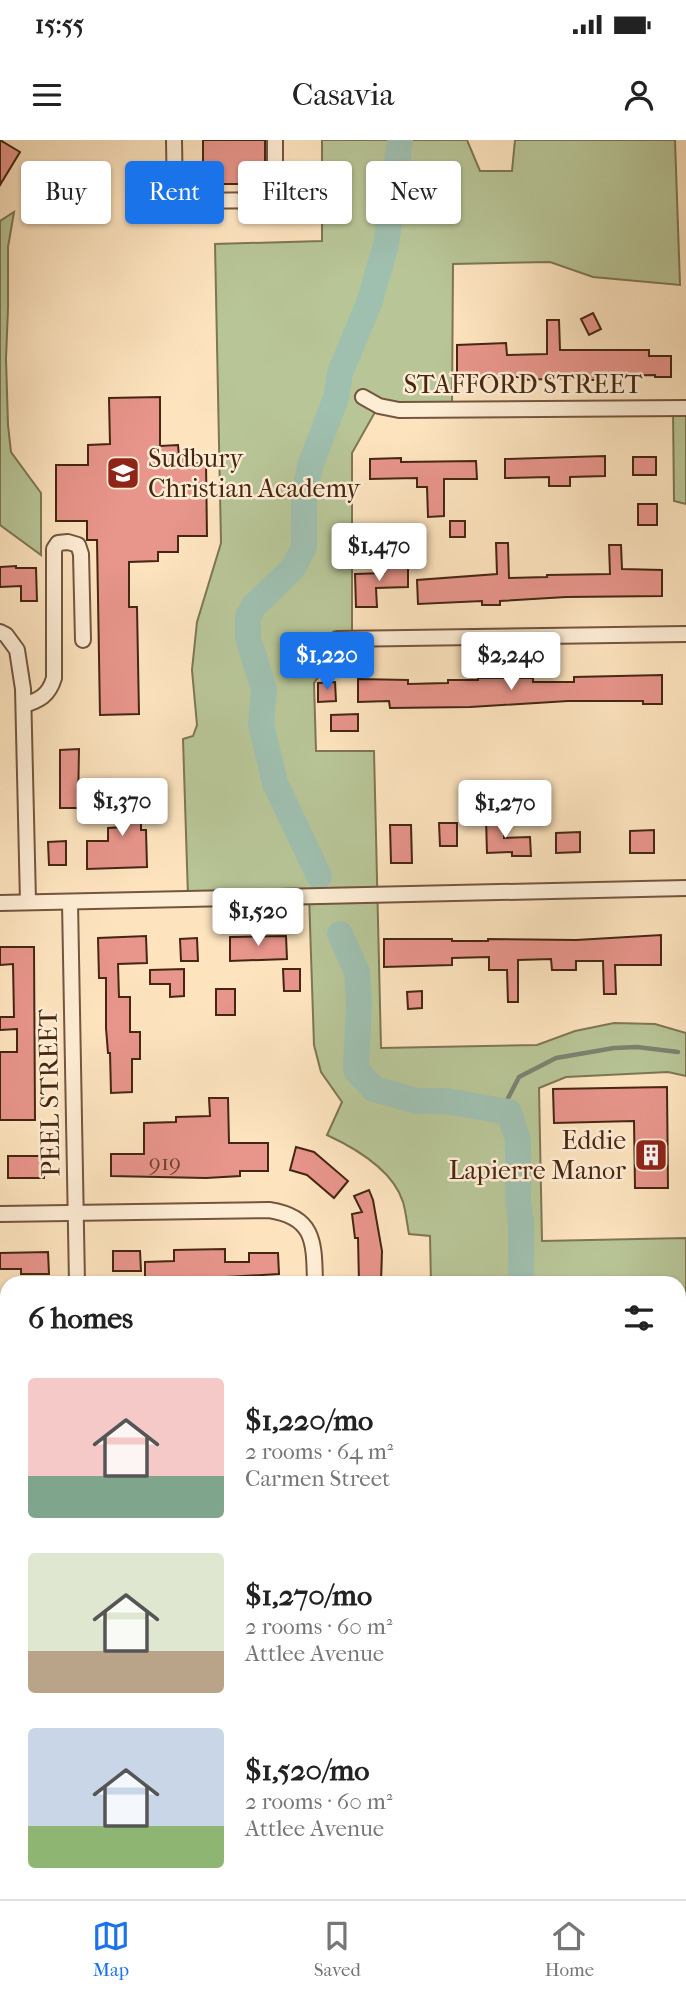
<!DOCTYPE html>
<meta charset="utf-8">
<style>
body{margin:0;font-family:"IM FELL French Canon",serif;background:#f2f2f2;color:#222;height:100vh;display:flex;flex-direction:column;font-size:26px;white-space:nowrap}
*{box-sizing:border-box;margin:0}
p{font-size:23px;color:#767676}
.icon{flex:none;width:38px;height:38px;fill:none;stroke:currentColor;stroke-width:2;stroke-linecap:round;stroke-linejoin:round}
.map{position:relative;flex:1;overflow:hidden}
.sheet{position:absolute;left:0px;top:1136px;width:686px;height:625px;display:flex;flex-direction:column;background:#fff;border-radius:21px 21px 0 0;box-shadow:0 2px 5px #0004}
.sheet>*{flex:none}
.guide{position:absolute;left:21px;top:21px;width:644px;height:63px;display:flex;gap:14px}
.price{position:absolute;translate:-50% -60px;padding:0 16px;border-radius:7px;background:#fff;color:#222;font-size:23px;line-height:46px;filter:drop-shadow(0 2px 4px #0008)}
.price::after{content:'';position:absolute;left:50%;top:42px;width:21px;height:16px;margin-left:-10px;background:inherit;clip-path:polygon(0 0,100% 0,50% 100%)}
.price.on{background:#1a73e8;color:#fff}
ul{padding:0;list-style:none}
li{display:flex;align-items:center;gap:21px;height:175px;padding:0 28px}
li span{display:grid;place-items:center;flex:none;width:196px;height:140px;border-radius:7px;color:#555}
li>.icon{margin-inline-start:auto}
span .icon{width:84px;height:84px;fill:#fffc;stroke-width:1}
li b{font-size:30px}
h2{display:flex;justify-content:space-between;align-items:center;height:84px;padding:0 28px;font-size:30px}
.chip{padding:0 24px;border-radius:7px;background:#fff;box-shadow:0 2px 5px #0004;font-size:24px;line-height:63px}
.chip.on{background:#1a73e8;color:#fff}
.status{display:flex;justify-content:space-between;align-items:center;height:49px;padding:0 35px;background:#fff;direction:ltr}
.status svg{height:19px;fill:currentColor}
header{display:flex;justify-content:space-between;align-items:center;height:91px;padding:0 28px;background:#fff;font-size:32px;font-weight:600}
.dock{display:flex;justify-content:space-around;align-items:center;height:98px;border-top:2px solid #e0e0e0;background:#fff;font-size:19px;color:#767676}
.dock a{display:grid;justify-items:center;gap:4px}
.dock .on{color:#1a73e8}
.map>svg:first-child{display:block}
.green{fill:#b8c597;stroke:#7e7654;stroke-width:2}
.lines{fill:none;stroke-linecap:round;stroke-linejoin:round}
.stream{stroke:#7b8270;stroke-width:4.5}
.river{stroke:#9fbfaf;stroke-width:26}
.building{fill:#e8958b;stroke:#452612;stroke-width:2}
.minor-casing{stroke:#73563d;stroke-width:18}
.minor{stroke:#feedd5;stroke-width:14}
.rail{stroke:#452612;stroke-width:4.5;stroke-dasharray:12 12;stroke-linecap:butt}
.labels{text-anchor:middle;stroke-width:5;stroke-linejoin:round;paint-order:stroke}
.number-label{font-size:23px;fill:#6e4230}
.street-label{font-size:26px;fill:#452612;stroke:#feedd5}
.poi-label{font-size:26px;fill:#452612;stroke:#feedd5;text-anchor:start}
</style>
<div class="status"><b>15:55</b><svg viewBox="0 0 49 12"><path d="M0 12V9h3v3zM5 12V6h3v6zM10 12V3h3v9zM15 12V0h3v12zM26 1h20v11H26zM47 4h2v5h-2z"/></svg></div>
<header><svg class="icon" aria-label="menu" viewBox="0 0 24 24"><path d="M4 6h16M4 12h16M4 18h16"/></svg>Casavia<svg class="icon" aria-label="person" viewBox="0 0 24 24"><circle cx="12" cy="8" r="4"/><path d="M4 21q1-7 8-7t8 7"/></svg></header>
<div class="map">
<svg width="686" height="1759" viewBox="0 0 686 1759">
<rect width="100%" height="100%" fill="#fde4bf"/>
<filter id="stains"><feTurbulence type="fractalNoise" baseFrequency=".00286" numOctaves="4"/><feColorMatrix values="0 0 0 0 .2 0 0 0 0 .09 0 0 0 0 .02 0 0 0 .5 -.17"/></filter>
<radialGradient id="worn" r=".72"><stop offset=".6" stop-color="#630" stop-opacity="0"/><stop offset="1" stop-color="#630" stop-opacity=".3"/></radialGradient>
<!-- green -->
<g class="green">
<path d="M322,0H467L480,31H512L515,0H675L680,145L593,137L550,122L453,124L452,269L379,265L352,313V498L337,499L330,521L314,543L316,611H374L381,908L537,905L575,891L614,883L655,884L686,893V936L668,932L566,937L539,948L542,1101L686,1098V1233H679V1143H431L430,1096L409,1094C407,1084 406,1072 403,1062C393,1030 355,1008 327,995L342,962L321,932L314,905L309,755L188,757L183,599L193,596L197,585L192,530L197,482L221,403L215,104L322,101Z"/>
<polygon points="14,72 8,107 8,168 6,219 8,285 11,312 41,353 41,415 0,385 0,81"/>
<polygon points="673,269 686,269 686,364 674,361"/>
<polygon points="7,1603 7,1709 0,1709 0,1608"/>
</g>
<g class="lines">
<!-- stream -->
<polyline class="stream" points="502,970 519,937 556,918 614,908 637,907 678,912"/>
<!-- river -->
<g class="river">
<polyline points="319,736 275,643 261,584 264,550 248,498 248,476 254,466 293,428 304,407 304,357 310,326 336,258 340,233 369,163 386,105 400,0"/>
<polyline points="340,794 357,832 359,862 356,930 374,949 417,961 446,961 509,972 518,1001 518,1059 521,1083 521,1143"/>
<polyline points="0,1641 7,1638"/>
</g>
</g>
<!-- building -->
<g class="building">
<polygon points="0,0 20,12 0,45"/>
<rect x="203" y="0" width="62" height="44"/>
<polygon points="593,173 601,189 589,195 581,179"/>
<polygon points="547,180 559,180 560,210 649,210 649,216 671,216 671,237 655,237 655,235 599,236 599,240 577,240 577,238 521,240 521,237 457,237 457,205 506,203 507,215 547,214"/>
<polygon points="160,257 160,306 178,305 179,316 184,316 184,323 206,323 207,396 178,396 178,412 158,412 158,421 129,422 129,467 137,467 139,574 100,575 97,400 87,400 87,381 56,381 56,325 88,325 88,305 110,304 109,258"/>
<polygon points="605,316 605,336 570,337 570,346 549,346 549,337 505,338 505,319"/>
<rect x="633" y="317" width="23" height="18"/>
<polygon points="401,318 401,322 476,321 477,339 444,339 444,376 428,377 427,347 417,347 417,338 370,339 370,319"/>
<rect x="638" y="364" width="19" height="21"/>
<rect x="450" y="381" width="15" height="16"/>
<polygon points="496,403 508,403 509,438 547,437 547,435 610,434 609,405 621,405 622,429 662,430 662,456 566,457 500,461 500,465 482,465 482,461 418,464 417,440 497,434"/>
<polygon points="384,424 408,424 408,447 376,448 377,467 356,467 355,434 384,433"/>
<polygon points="16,426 16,428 36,428 37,461 21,461 21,446 0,447 0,427"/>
<polygon points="662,535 662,564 643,564 643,561 568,561 470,567 390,568 389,561 358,562 358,539 408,540 408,544 448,543 448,540 478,540 478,538 533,538 533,542 574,542 574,537"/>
<polygon points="335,542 336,561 318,562 318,543"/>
<polygon points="358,574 358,591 331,591 331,575"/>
<polygon points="79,609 78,668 60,668 60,610"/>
<polygon points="124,644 141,644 141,690 146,690 147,727 87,729 87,701 108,701 108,688 124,687"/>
<polygon points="544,652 545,673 530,674 530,653"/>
<polygon points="486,678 504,678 504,698 530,697 531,716 512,716 512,712 487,713"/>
<polygon points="439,683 457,683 457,706 440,706"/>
<polygon points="390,685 411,685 412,723 391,723"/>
<polygon points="654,690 654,713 630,713 630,691"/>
<polygon points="580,692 580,712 556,713 556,693"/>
<polygon points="66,701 66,725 49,725 48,702"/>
<polygon points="661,795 661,825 615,825 616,854 604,854 603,821 576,821 576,830 552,830 551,819 518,820 518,862 508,862 507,830 489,830 489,817 452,818 452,825 384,827 384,799 452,799 452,801 488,801 488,799 576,800"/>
<polygon points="146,796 147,823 118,824 119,857 130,857 130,892 140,892 140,919 132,919 132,952 111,953 110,913 108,913 106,888 106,838 99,838 98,798"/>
<polygon points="286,796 287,819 230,821 230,797"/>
<polygon points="197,798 198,821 181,821 180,799"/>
<polygon points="0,807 34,807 35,980 0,980 0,912 17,912 17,889 0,890 0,877 14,877 13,824 0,825"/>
<polygon points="184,829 184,856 170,857 170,844 150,844 150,830"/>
<polygon points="283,829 300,829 300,851 284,851"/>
<rect x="216" y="849" width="19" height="26"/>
<polygon points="422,851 422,868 408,869 407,852"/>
<polygon points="667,947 668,1048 635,1048 634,981 554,983 553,949"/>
<polygon points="209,958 228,958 229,1003 268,1003 268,1031 240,1031 240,1036 206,1038 111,1036 111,1014 144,1014 144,983 176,982 176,977 210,976"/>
<polygon points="296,1007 314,1012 348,1041 334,1058 307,1035 290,1030"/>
<rect x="8" y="1016" width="36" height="22"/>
<polygon points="369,1050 373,1060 382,1111 381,1143 359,1143 358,1098 355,1098 352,1074 362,1072 354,1056"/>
<polygon points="225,1109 225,1122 249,1122 249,1113 278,1113 279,1134 192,1139 192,1141 145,1141 145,1122 174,1121 174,1110"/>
<polygon points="113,1111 140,1111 141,1131 113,1131"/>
<polygon points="48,1112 49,1134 21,1134 21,1129 0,1129 0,1113"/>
</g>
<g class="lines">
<defs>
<g id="minor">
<polyline points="174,0 175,61 275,60 275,0"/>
<polyline points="363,257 379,266 399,270 686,268"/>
<polyline points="0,492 6,495 17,510 23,549 28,762"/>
<polyline points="337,499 686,494"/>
<path d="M24,565C40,560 49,555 54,538V409L58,403L68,402L78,405L81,414L83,500"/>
<polyline points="70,762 77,1143"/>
<polyline points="0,763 686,748"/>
<path d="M0,1074L269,1070C315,1077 314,1102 315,1143"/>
<polyline points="679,1266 686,1267"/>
<polyline points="267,1759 270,1754"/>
</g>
</defs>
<!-- minor casing -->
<use href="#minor" class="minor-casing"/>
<!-- minor -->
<use href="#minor" class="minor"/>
<!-- rail -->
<polyline class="rail" points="0,1756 1,1759"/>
</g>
<!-- icons -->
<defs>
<symbol id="school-square" viewBox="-11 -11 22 22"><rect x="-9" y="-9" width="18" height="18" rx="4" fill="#8f2418" stroke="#feedd5"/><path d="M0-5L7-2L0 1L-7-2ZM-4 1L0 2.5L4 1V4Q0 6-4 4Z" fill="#fff"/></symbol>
<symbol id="building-square" viewBox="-11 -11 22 22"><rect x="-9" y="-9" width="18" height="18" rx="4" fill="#8f2418" stroke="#feedd5"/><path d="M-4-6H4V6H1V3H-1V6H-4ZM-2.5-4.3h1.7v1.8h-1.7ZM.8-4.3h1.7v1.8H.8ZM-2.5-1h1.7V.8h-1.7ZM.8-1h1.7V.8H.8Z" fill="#fff"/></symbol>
</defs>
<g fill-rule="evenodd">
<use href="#school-square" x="104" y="314" width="38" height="38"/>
<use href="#building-square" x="632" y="996" width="38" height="38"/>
</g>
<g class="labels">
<!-- number labels -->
<g class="number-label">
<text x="165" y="1030">919</text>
</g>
<!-- street labels -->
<g class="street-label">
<text x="523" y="253">STAFFORD STREET</text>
<text transform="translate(49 953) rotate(-91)" y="9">PEEL STREET</text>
</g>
<!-- poi labels -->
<g class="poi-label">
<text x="148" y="327">Sudbury<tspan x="148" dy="30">Christian Academy</tspan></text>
<text x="626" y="1009" text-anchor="end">Eddie<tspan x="626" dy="30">Lapierre Manor</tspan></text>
</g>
</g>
<rect width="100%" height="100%" filter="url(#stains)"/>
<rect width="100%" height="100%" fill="url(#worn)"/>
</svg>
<b class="price" style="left:379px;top:443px">$1,470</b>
<b class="price on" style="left:327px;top:552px">$1,220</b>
<b class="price" style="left:511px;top:552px">$2,240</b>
<b class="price" style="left:122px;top:698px">$1,370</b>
<b class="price" style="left:505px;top:700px">$1,270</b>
<b class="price" style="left:258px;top:808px">$1,520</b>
<div class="guide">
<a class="chip">Buy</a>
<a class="chip on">Rent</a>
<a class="chip">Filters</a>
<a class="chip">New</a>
</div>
<section class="sheet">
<h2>6 homes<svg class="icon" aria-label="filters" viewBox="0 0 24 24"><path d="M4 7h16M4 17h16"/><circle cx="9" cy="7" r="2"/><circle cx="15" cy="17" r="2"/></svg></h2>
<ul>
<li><span style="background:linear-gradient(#f6c9c9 70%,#7fa58c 0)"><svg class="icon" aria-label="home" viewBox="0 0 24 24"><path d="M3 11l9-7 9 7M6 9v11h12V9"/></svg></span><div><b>$1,220/mo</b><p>2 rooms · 64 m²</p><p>Carmen Street</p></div></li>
<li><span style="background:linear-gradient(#dfe7d0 70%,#b9a48a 0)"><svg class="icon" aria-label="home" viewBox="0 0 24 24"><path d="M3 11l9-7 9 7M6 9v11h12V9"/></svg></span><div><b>$1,270/mo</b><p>2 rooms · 60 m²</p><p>Attlee Avenue</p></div></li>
<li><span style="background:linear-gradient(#c9d6e8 70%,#8fb573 0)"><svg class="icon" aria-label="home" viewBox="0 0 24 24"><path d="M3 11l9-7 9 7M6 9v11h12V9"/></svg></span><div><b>$1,520/mo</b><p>2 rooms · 60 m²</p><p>Attlee Avenue</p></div></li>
</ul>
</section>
</div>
<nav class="dock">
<a class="on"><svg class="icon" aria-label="map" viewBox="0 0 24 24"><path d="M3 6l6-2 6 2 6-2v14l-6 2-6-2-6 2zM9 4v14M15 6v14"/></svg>Map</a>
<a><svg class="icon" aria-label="saved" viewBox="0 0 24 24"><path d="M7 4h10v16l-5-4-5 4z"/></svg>Saved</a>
<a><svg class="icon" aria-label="home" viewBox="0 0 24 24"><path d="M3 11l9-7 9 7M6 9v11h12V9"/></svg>Home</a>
</nav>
